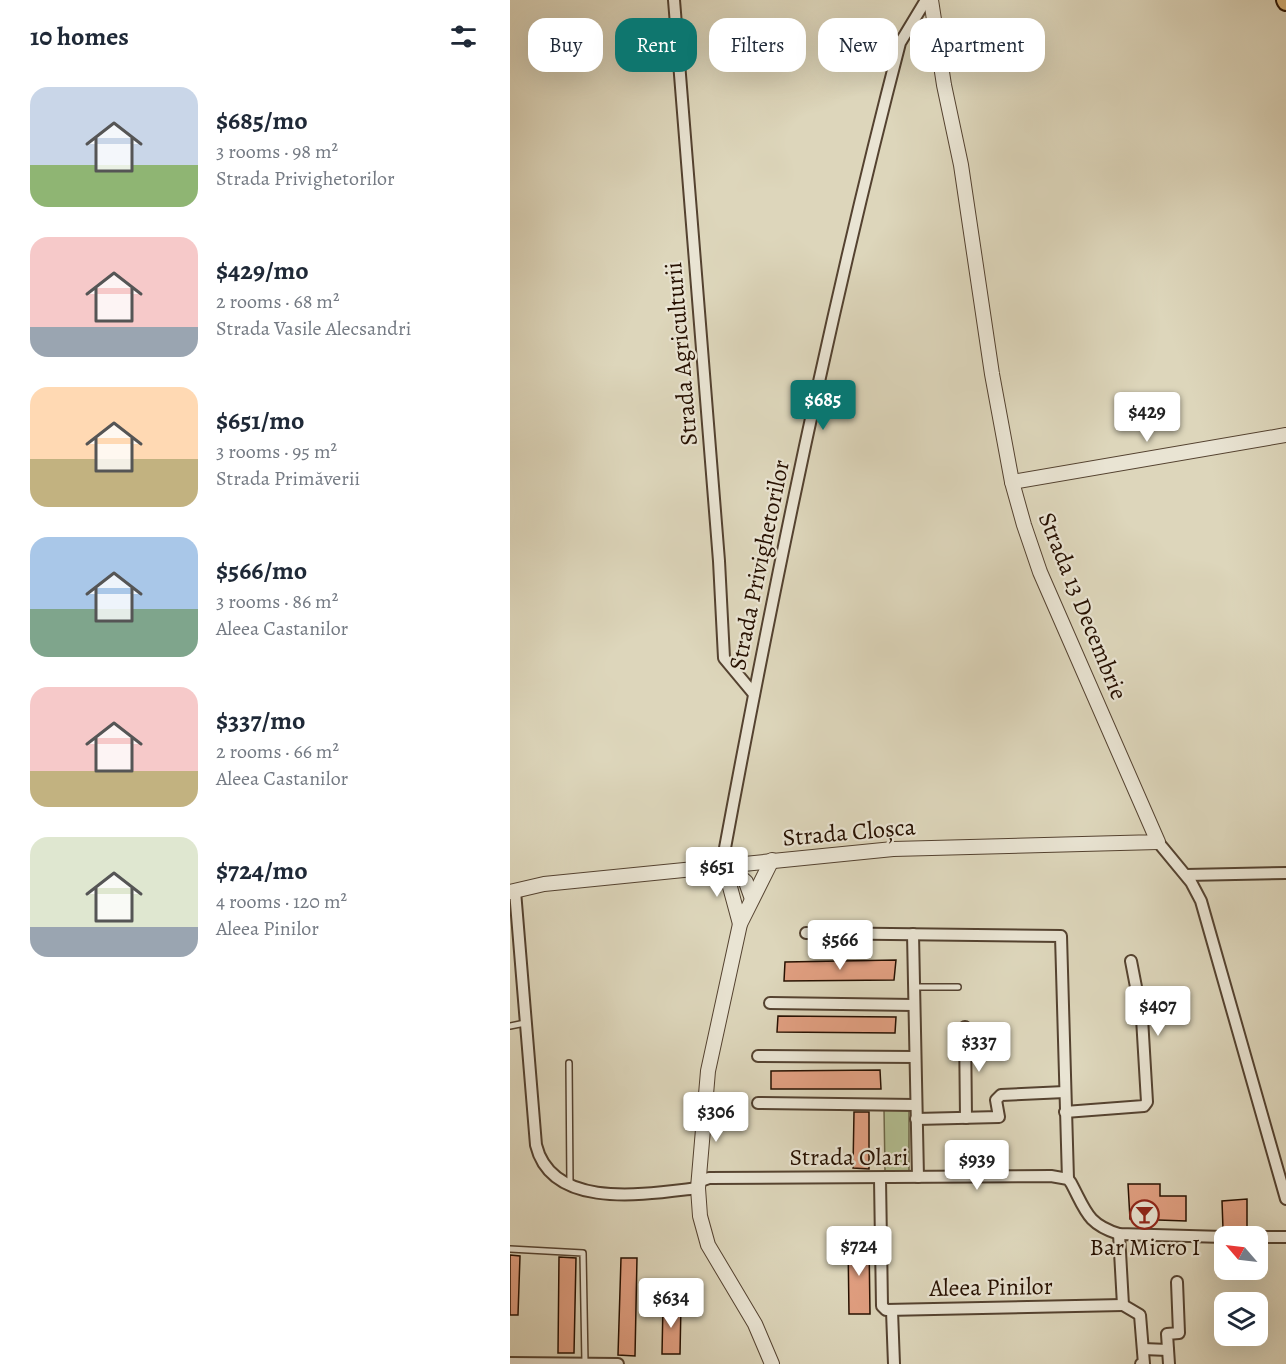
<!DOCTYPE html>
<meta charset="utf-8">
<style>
body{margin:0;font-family:Alegreya,serif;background:#f6f6f7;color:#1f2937;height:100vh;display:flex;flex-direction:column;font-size:22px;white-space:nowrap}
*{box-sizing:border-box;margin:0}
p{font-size:20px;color:#747a83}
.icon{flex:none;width:33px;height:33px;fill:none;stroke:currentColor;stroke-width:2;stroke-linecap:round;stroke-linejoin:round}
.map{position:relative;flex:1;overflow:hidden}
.drawer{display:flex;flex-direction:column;background:#fff;width:510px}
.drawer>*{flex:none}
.hud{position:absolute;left:18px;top:18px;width:570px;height:54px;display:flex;gap:12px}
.needle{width:39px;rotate:298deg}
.buttons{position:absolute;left:704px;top:1226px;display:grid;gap:12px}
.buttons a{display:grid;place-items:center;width:54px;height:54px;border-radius:12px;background:#fff;box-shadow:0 6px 24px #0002;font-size:30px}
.price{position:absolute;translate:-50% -51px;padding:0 14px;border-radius:6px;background:#fff;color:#222;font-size:20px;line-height:39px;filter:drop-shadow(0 2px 3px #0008)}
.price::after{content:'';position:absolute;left:50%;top:36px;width:18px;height:14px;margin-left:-9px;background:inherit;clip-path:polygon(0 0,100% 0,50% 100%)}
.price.selected{background:#0f766e;color:#fff}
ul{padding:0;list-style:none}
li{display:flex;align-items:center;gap:18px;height:150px;padding:0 30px}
li span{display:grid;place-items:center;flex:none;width:168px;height:120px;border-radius:18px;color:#555}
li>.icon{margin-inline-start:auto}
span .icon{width:72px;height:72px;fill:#fffc;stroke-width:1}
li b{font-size:26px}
h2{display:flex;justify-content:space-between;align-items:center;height:72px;padding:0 30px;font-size:26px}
.tag{padding:0 21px;border-radius:18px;background:#fff;box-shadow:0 6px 24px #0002;font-size:21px;line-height:54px}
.tag.selected{background:#0f766e;color:#fff}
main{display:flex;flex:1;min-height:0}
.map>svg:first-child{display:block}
.green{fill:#b2bd90;stroke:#6c6648;stroke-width:1.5}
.building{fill:#e19f81;stroke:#261001;stroke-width:1.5}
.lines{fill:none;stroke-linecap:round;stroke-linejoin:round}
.service-casing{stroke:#544230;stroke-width:8}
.minor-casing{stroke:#544230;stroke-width:14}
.tertiary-casing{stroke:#544230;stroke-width:16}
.primary-casing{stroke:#261001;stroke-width:20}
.service{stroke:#e9e4d3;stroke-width:5}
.minor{stroke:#e9e4d3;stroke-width:10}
.tertiary{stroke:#e9e4d3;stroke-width:14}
.primary{stroke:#debb7e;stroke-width:16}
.labels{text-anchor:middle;stroke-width:4.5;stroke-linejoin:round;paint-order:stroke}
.street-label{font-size:24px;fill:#261001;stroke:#e9e4d3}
.poi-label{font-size:24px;fill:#261001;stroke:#e9e4d3}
</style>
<main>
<section class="drawer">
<h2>10 homes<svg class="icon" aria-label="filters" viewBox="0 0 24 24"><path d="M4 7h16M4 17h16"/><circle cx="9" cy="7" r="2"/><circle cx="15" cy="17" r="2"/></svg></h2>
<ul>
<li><span style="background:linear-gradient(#c9d6e8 65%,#8fb573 0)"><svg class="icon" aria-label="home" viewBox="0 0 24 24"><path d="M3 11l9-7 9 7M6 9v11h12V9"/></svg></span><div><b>$685/mo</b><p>3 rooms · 98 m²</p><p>Strada Privighetorilor</p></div></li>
<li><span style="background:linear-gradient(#f6c9c9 75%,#9aa5b1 0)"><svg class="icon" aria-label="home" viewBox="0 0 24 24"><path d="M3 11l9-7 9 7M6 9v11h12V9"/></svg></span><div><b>$429/mo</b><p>2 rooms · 68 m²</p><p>Strada Vasile Alecsandri</p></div></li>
<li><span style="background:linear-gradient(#ffd9b3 60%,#c2b280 0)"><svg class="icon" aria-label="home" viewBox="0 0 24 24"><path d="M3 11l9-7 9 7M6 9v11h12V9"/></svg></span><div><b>$651/mo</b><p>3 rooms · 95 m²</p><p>Strada Primăverii</p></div></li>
<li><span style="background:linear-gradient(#a9c7e8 60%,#7fa58c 0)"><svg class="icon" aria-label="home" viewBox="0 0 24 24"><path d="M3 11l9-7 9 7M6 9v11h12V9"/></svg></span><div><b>$566/mo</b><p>3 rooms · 86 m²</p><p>Aleea Castanilor</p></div></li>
<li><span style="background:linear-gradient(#f6c9c9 70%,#c2b280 0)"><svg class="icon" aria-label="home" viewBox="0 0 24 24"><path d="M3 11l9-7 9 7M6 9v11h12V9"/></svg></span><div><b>$337/mo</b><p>2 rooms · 66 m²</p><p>Aleea Castanilor</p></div></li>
<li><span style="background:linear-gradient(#dfe7d0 75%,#9aa5b1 0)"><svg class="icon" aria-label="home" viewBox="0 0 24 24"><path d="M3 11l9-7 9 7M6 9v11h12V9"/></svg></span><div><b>$724/mo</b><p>4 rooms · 120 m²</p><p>Aleea Pinilor</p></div></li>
</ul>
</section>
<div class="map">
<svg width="776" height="1364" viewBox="0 0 776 1364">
<rect width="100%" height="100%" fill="#ddd6bb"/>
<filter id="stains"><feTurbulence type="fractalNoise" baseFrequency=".00333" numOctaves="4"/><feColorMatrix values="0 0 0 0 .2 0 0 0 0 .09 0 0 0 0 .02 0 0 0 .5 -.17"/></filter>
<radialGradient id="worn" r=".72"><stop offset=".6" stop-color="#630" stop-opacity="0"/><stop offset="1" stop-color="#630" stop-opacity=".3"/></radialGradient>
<!-- green -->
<polygon class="green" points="374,1109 399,1109 399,1172 375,1171"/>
<!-- building -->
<g class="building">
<polygon points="386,960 384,980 274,981 275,962"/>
<polygon points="268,1016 386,1017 385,1033 267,1032"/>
<polygon points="370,1070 371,1089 261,1089 261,1071"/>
<polygon points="344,1112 359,1112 359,1169 343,1168"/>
<polygon points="618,1184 650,1184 650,1196 676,1196 676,1221 620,1219"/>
<polygon points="737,1199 737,1230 713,1229 712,1201"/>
<polygon points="359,1239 360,1314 339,1314 338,1241"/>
<polygon points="0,1255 10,1256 8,1315 0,1315"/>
<polygon points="49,1257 66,1258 64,1353 48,1353"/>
<polygon points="111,1258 127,1258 125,1356 108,1355"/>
<polygon points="153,1303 171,1304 170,1354 152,1354"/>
</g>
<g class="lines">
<defs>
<g id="service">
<polyline points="404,987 448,987"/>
<polyline points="0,1026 15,1023"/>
<polyline points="59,1063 60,1185"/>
<polyline points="0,1249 73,1253 75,1363"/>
</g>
<g id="minor">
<polyline points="164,0 209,561 214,658 244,694"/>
<polyline points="648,842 681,882 691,901 776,1199"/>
<path d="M218,866L215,848C265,578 321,308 390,43L416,0"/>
<polyline points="676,875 776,873"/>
<path d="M5,891L26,1145C42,1211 137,1194 188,1188"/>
<polyline points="296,933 551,936 558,1179"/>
<polyline points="403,934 408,1177"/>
<polyline points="260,1003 404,1005"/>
<polyline points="455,1027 456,1118"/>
<polyline points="248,1056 405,1057"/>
<polyline points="248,1103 405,1105"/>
<polyline points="555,1112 634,1106 637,1102 632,1018 621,961"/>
<polyline points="406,1119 489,1117 486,1100 491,1095 555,1092"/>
<polyline points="370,1179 372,1306 376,1310 613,1305"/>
<path d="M188,1182L199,1178L541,1176L558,1179L561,1183C576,1211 577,1224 609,1234L714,1237"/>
<polyline points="609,1234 613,1305"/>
<polyline points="747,1237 776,1237"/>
<polyline points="613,1305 630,1315 634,1364 631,1364"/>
<polyline points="382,1311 384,1364"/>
<polyline points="633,1349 658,1350"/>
<polyline points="0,1363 108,1364"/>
<polyline points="659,1364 657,1334 669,1333 667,1282"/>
</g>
<g id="tertiary">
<polyline points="502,482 776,435"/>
<polyline points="262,860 230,924 198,1071 188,1188 190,1216 198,1245 245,1324 262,1364"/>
<polyline points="218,866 220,887 230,924"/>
<polyline points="218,866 236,882 242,899"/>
<polyline points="0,892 34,884 383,849 648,842 530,572 514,525 502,482 482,374 451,165 434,85 421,0"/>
</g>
<polyline id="primary" points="775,0 776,2"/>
</defs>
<!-- service casing -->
<use href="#service" class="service-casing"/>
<!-- minor casing -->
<use href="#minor" class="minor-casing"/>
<!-- tertiary casing -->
<use href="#tertiary" class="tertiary-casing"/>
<!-- primary casing -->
<use href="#primary" class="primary-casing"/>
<!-- service -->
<use href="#service" class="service"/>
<!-- minor -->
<use href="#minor" class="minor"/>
<!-- tertiary -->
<use href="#tertiary" class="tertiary"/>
<!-- primary -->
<use href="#primary" class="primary"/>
</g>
<!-- icons -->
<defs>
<symbol id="bar-ring" viewBox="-11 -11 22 22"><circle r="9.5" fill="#e9e4d3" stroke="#8f2418" stroke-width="1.5"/><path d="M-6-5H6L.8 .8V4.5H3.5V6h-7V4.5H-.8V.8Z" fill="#8f2418"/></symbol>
</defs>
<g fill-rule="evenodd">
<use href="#bar-ring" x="618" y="1198" width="33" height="33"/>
</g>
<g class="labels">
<!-- street labels -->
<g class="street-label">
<text transform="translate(171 354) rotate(-95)" y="8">Strada Agriculturii</text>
<text transform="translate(249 565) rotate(-78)" y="8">Strada Privighetorilor</text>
<text transform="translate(573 606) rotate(68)" y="8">Strada 13 Decembrie</text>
<text transform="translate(339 832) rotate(-5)" y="8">Strada Cloșca</text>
<text x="339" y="1165">Strada Olari</text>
<text transform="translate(481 1287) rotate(-1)" y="8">Aleea Pinilor</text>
</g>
<!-- poi labels -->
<g class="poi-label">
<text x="635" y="1255">Bar Micro I</text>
</g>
</g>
<rect width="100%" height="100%" filter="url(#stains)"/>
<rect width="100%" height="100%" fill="url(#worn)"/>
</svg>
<div class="buttons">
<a><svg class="needle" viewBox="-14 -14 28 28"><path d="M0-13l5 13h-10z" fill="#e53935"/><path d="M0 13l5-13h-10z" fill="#747a83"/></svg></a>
<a><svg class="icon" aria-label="layers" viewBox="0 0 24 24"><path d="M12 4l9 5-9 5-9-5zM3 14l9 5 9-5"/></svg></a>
</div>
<b class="price selected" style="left:313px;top:431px">$685</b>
<b class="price" style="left:637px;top:443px">$429</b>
<b class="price" style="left:207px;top:898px">$651</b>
<b class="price" style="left:330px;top:971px">$566</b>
<b class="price" style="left:648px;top:1037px">$407</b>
<b class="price" style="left:469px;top:1073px">$337</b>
<b class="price" style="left:206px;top:1143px">$306</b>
<b class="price" style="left:467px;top:1191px">$939</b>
<b class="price" style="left:349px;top:1277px">$724</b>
<b class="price" style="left:161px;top:1329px">$634</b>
<div class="hud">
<a class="tag">Buy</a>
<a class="tag selected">Rent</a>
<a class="tag">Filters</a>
<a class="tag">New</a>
<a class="tag">Apartment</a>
</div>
</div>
</main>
